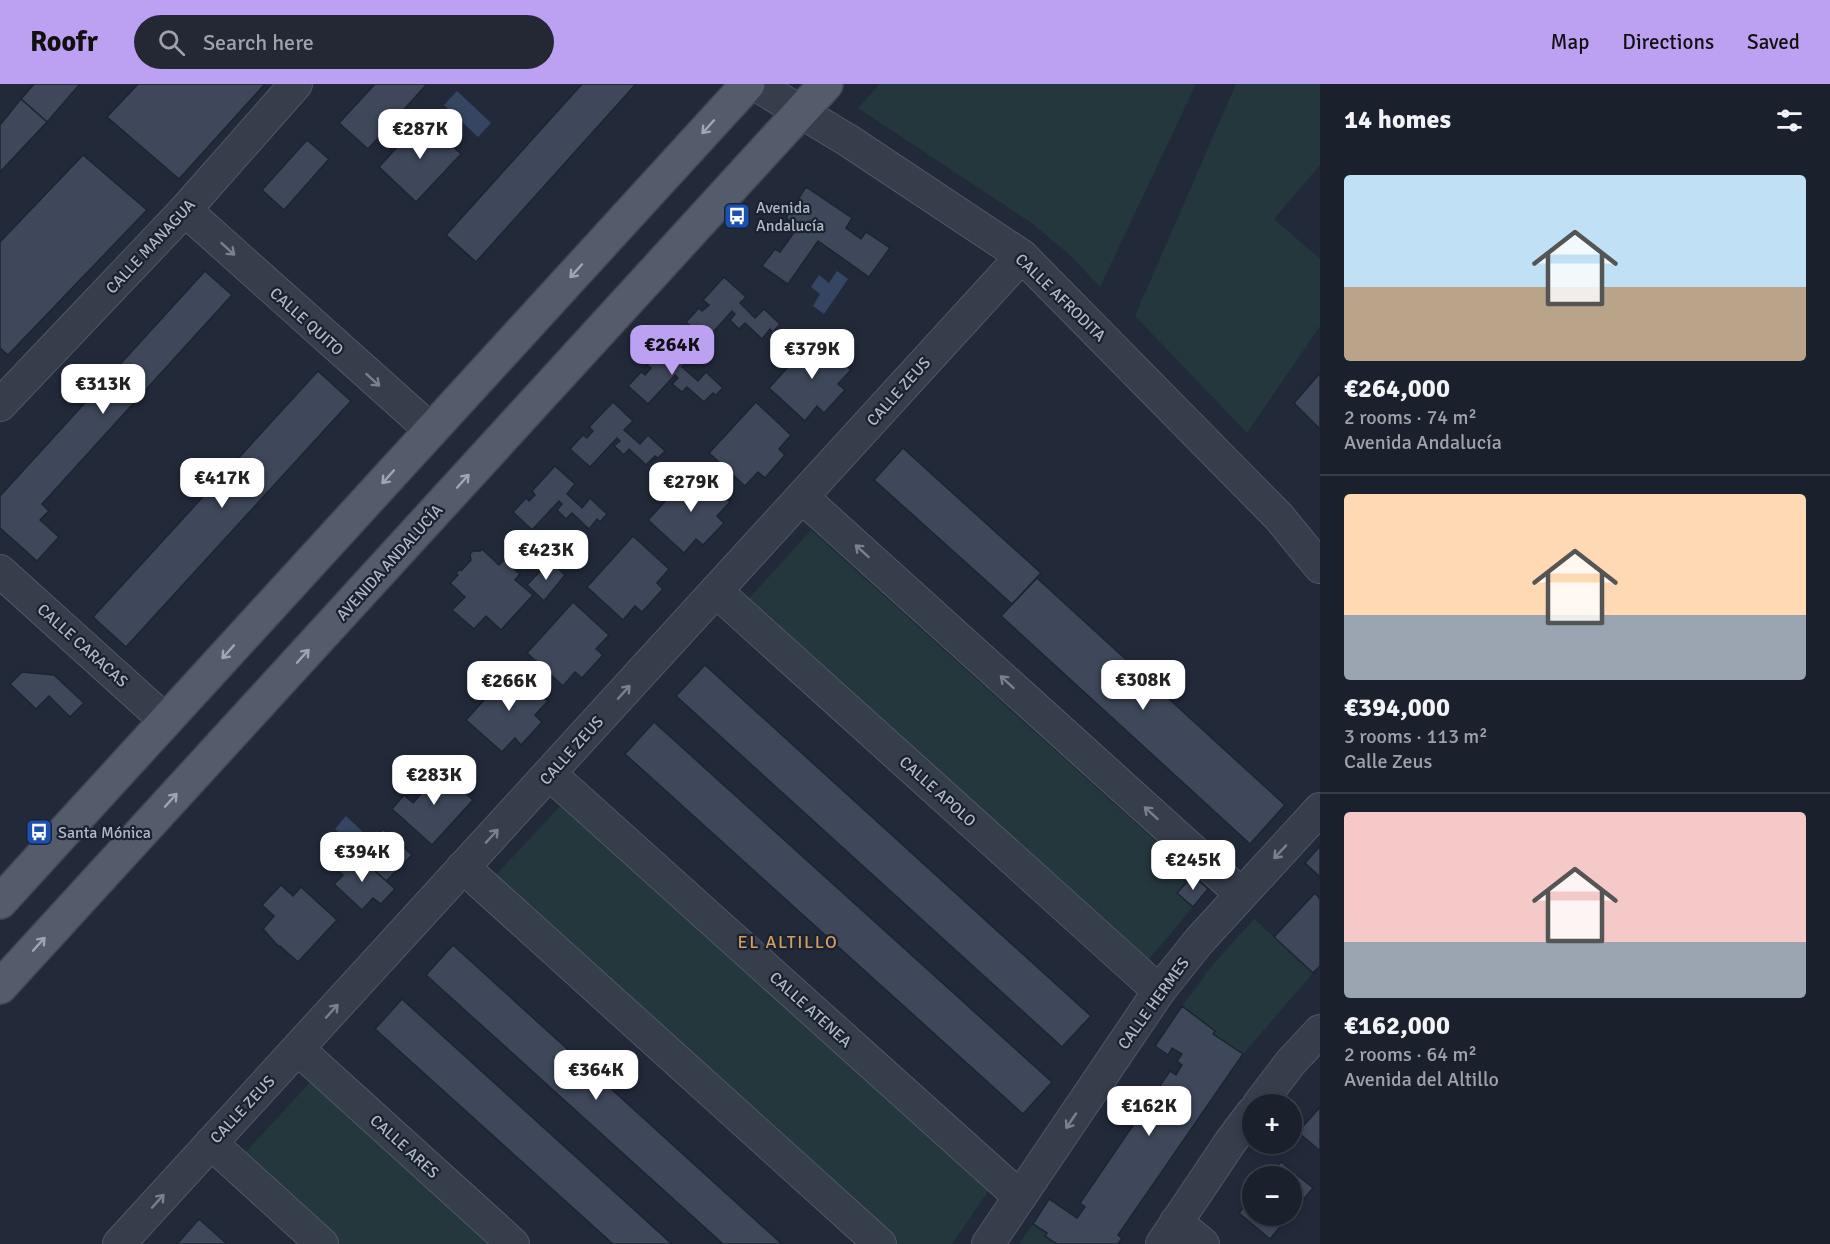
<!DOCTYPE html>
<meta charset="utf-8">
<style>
body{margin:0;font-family:Signika,sans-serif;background:#232834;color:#f1f3f6;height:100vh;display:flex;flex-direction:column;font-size:22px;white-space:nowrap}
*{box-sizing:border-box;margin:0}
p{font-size:20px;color:#9fa3a9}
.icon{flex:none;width:33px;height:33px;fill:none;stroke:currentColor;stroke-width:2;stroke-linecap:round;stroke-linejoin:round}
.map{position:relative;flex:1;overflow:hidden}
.drawer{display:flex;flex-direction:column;background:#1a202c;width:510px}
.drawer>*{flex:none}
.fabs{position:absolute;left:1242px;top:1010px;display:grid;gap:12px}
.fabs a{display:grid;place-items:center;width:60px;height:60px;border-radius:50%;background:#1a202c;box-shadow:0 3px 9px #0003,0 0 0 2px #383e48;font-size:30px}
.price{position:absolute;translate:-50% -51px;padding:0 14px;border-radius:12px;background:#fff;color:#222;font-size:20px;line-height:39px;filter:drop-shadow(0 2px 3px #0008)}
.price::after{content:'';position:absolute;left:50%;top:36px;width:18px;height:14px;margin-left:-9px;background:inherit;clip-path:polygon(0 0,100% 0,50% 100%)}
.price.selected{background:#bca0f2;color:#111}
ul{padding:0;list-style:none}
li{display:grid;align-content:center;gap:12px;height:318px;padding:0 24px}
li+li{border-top:2px solid #383e48}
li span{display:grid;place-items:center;height:186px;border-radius:6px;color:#555}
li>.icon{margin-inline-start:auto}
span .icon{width:108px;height:108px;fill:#fffc;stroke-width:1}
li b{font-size:26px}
h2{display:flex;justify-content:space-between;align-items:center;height:72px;padding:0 24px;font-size:26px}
header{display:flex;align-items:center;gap:36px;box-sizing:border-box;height:84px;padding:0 30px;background:#bca0f2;color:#111}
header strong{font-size:28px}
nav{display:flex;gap:33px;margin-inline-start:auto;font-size:21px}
.search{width:420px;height:54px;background:#232834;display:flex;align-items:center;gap:15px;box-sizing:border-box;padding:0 21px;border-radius:33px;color:#9fa3a9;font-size:22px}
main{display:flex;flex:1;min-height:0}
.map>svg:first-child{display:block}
.green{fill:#24373c}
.water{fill:#364562}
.building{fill:#3e485a;stroke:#1d2431;stroke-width:1.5}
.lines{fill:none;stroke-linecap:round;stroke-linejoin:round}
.minor-casing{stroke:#515766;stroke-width:34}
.major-casing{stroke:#3f4654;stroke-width:36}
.minor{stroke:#363d4b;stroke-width:32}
.major{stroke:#545c6b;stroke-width:33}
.oneway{stroke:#9ea5b5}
.oneway2{stroke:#7a808f}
.labels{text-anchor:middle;stroke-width:4.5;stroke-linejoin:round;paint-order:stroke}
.poi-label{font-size:16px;fill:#b1b7c7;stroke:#1b222f;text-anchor:start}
.street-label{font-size:16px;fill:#b1b7c7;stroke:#1b222f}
.neighbourhood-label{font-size:18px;letter-spacing:1.5px;fill:#d39b5f;stroke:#1b222f}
</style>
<header>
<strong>Roofr</strong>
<div class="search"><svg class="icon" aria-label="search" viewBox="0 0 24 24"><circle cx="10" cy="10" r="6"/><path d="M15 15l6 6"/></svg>Search here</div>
<nav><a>Map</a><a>Directions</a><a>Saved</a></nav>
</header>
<main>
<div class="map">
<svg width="1320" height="1160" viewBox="0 0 1320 1160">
<rect width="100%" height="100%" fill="#222a3a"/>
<!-- green -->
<g class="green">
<polygon points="880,0 1196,0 1100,203 1072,173 1033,140 858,24"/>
<polygon points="1236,0 1320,0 1320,81 1274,135 1320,175 1320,242 1247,349 1135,232"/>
<polygon points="811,446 1193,791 1177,809 1193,823 1145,880 745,519"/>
<polygon points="565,717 991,1103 952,1160 898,1160 493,794"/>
<polygon points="1254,835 1313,889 1243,970 1213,950 1195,934 1196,932 1182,922 1215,878"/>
<polygon points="314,994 497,1160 338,1160 241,1073"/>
<polygon points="1033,1140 1047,1149 1057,1160 1019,1160"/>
</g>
<!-- water -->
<g class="water">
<polygon points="457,7 491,39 478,53 444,21"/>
<polygon points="837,187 848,195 824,230 813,222 820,210 811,203 819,191 829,199"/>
<polygon points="346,732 363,748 352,761 335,745"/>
<polygon points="331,751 350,768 338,781 320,763"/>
</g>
<!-- building -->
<g class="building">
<polygon points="34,0 80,0 47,38 21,15"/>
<polygon points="138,0 265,0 179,95 107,33"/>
<polygon points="375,0 427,0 368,65 339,39"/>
<polygon points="582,0 636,0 476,178 446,151"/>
<polygon points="21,15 47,38 0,88 0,41"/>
<polygon points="423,35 461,70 416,118 379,83"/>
<polygon points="307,56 329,75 284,126 262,106"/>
<polygon points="83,71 147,126 8,271 0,264 0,158"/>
<polygon points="806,103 852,134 846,144 861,155 866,148 890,164 869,193 818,157 788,200 762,182 775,165 780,168 798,143 786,134"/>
<polygon points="205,187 232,211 42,420 49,427 40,436 59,453 37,477 0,444 0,412"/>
<polygon points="724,193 746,213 740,219 755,234 764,225 780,240 773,248 770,245 762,255 745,239 739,245 730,236 735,230 732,227 706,256 686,238 699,224 702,227 709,221 703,216"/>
<polygon points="815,253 851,286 838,300 845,306 824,329 817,322 805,337 769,304"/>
<polygon points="670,256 691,274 682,283 698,297 706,288 723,304 716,311 713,309 704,318 687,303 682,308 672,300 678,294 675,291 648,320 628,302 641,288 645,291 651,284 647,281"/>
<polygon points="318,287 351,317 126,563 93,533"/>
<polygon points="1320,289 1320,345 1294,319"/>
<polygon points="613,318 633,337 624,346 640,360 648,351 665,367 658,374 655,372 646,381 629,365 624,371 614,362 620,357 617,354 590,383 570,365 583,351 587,354 593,347 589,343"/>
<polygon points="756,318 791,351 779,365 785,371 765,394 758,388 745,402 709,369"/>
<polygon points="903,364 1041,489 1012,520 874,396"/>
<polygon points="555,382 575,400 567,410 582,424 590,414 607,430 600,438 597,435 589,445 572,429 566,435 557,426 562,420 559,417 532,446 513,428 526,414 529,417 535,411 532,407"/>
<polygon points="694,386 730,418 717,432 724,439 703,461 696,455 684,469 648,436"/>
<polygon points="633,452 669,485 657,499 663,505 642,528 635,522 623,536 587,503"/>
<polygon points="482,465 499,481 504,476 520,490 515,496 533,511 501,546 486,532 474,545 452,526 465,513 450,499 458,491 456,489 460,485 461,487 471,476 470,470 473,467 480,467"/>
<polygon points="550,477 565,491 544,517 527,501"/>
<polygon points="1037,494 1285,721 1250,760 1001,532"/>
<polygon points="573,518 609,551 596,565 603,571 582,594 575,588 563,602 527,569"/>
<polygon points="705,581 1091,932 1062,963 676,612"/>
<polygon points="512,585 548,617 535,631 542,638 521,661 515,654 502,668 466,636"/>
<polygon points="22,588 54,591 84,619 70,633 49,612 36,625 10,600"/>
<polygon points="654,638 1052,998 1023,1030 625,670"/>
<polygon points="433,679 473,716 432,761 392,725 404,711 413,719 429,701 421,693"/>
<polygon points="383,745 412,771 386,797 354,768 370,749 374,754"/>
<polygon points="1320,762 1320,793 1305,779"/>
<polygon points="354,768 395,805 381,820 373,814 362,826 334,800 343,791 337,786"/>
<polygon points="1193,791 1208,805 1193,823 1177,809"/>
<polygon points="281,801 293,812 301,803 337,836 298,878 280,862 279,863 263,845 274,832 262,821"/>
<polygon points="1315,809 1320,815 1320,882 1313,889 1274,853"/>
<polygon points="453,861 782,1160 723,1160 426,891"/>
<polygon points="402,915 672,1160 613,1160 375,945"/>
<polygon points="1182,922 1215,947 1213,950 1243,970 1118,1151 1122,1154 1118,1160 1057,1160 1045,1152 1047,1149 1033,1140 1049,1115 1077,1134 1085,1123 1080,1119 1170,987 1176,991 1182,981 1177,977 1182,970 1172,964 1168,971 1155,962"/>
<polygon points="1320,1023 1320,1067 1298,1048"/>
<polygon points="1281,1078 1313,1104 1292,1129 1292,1092 1270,1092"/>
<polygon points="1252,1112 1252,1131 1290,1131 1270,1155 1239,1129"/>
<polygon points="199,1135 227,1160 177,1160"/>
</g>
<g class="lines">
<defs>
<g id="minor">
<polyline points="755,0 849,57 1022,172 1279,433 1320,483"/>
<polyline points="185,126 431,346"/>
<polyline points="0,321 185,126 296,0"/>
<polyline points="802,413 1241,810"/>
<polyline points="0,487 166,637"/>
<polyline points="716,507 1159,907"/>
<polyline points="550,690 1020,1113"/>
<polyline points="463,783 880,1160"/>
<polyline points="298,965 513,1160"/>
<polyline points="1259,1020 1291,978 1320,947"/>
<polyline points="211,1059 322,1160"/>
<polyline points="1176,1138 1203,1160"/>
<polyline points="119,1160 1022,172"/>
<polyline points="988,1160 1159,907 1199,857 1320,725"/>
<polyline points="1162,1160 1231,1057 1252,1029"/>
</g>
<g id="major">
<polyline points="0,818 748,0"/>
<polyline points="0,903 826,0"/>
</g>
</defs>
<!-- minor casing -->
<use href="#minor" class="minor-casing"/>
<!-- major casing -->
<use href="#major" class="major-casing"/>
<!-- minor -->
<use href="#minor" class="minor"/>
<!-- major -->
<use href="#major" class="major"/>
</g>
<!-- one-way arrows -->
<defs><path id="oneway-shaft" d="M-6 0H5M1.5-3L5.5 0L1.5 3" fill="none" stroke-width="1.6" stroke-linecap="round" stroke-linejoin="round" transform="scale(1.5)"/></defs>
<g class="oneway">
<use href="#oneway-shaft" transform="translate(708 43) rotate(132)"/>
<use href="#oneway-shaft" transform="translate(576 187) rotate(132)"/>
<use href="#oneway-shaft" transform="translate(388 393) rotate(132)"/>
<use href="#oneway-shaft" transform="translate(463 397) rotate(-48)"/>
<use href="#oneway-shaft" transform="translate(228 568) rotate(132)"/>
<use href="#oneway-shaft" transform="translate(303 572) rotate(-48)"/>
<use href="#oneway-shaft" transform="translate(171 716) rotate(-48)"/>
<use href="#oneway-shaft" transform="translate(39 860) rotate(-48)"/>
</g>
<g class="oneway2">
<use href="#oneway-shaft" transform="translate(228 165) rotate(42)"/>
<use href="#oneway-shaft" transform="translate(373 296) rotate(42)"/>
<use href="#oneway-shaft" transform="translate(862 467) rotate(-138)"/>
<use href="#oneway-shaft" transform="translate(1007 598) rotate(-138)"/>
<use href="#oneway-shaft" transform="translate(624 608) rotate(-48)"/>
<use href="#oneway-shaft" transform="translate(1151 729) rotate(-138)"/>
<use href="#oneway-shaft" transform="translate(492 752) rotate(-47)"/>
<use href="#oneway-shaft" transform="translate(1280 768) rotate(133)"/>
<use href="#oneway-shaft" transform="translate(332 927) rotate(-48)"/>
<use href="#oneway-shaft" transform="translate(1071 1037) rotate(124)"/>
<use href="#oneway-shaft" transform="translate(158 1117) rotate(-48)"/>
</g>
<!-- icons -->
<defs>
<symbol id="bus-square" viewBox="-11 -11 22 22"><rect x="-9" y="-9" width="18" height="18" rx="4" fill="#1a4fb4" stroke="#1b222f"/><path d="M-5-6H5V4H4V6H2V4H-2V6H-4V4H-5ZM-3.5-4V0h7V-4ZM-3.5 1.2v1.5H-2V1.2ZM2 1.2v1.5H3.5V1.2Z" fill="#fff"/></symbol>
</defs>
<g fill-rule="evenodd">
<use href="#bus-square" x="722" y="117" width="30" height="30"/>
<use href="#bus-square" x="24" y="733" width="30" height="30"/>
</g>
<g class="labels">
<!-- poi labels -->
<g class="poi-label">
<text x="756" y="129">Avenida<tspan x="756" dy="18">Andalucía</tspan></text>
<text x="58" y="754">Santa Mónica</text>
</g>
<!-- street labels -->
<g class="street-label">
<text transform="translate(150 162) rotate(-47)" y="6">CALLE MANAGUA</text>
<text transform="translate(1061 213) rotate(44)" y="6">CALLE AFRODITA</text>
<text transform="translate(307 237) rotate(42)" y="6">CALLE QUITO</text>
<text transform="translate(898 307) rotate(-48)" y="6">CALLE ZEUS</text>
<text transform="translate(389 478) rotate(-48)" y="6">AVENIDA ANDALUCÍA</text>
<text transform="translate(83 561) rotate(42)" y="6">CALLE CARACAS</text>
<text transform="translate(571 666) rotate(-48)" y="6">CALLE ZEUS</text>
<text transform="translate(938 707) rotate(42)" y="6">CALLE APOLO</text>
<text transform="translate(1153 919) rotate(-54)" y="6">CALLE HERMES</text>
<text transform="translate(811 925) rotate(42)" y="6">CALLE ATENEA</text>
<text transform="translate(242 1025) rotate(-47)" y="6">CALLE ZEUS</text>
<text transform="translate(405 1062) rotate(42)" y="6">CALLE ARES</text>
</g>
<!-- neighbourhood labels -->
<g class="neighbourhood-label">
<text x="788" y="864">EL ALTILLO</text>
</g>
</g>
</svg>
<div class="fabs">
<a>+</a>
<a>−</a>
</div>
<b class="price" style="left:420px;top:76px">€287K</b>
<b class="price selected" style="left:672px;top:292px">€264K</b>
<b class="price" style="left:812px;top:296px">€379K</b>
<b class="price" style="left:103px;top:331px">€313K</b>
<b class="price" style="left:222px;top:425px">€417K</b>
<b class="price" style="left:691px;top:429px">€279K</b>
<b class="price" style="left:546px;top:497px">€423K</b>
<b class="price" style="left:1143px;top:627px">€308K</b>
<b class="price" style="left:509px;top:628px">€266K</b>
<b class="price" style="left:434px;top:722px">€283K</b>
<b class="price" style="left:362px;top:799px">€394K</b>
<b class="price" style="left:1193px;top:807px">€245K</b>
<b class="price" style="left:596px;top:1017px">€364K</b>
<b class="price" style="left:1149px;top:1053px">€162K</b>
</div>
<section class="drawer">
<h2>14 homes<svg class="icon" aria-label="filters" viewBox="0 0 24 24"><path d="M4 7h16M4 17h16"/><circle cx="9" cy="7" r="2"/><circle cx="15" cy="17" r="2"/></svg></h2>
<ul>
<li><span style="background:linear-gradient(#bfe0f5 60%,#b9a48a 0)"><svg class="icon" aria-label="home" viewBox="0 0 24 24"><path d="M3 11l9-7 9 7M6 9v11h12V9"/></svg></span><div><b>€264,000</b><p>2 rooms · 74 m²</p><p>Avenida Andalucía</p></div></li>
<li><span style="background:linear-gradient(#ffd9b3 65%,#9aa5b1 0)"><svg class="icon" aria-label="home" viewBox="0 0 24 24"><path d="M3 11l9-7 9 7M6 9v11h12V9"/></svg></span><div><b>€394,000</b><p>3 rooms · 113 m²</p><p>Calle Zeus</p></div></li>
<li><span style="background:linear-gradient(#f6c9c9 70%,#9aa5b1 0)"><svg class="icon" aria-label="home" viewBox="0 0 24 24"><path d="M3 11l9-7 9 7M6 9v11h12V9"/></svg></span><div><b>€162,000</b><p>2 rooms · 64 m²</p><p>Avenida del Altillo</p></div></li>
</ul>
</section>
</main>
